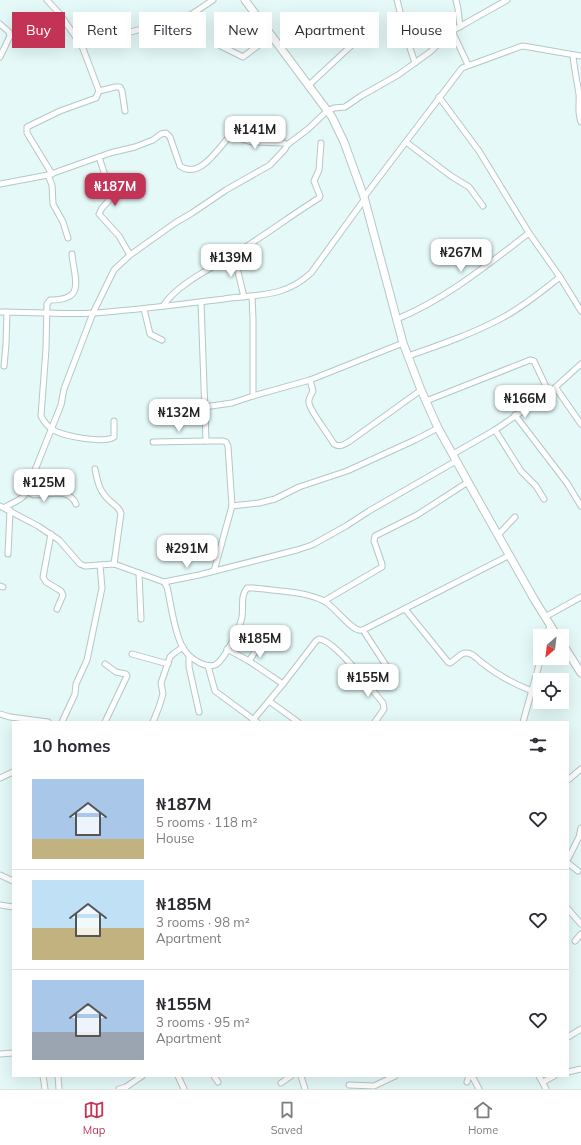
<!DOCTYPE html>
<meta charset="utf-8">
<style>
body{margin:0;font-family:Mulish,sans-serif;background:#f2f2f3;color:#2b2b33;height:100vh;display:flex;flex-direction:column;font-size:15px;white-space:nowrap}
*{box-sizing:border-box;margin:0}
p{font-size:13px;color:#7c7c81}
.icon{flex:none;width:22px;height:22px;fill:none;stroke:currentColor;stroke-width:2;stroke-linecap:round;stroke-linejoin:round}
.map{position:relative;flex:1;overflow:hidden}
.sheet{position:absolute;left:12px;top:721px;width:557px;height:356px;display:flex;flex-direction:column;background:#fff;border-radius:0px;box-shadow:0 4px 16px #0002}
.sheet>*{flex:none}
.banner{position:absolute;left:12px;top:12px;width:557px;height:36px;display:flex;gap:8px}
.needle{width:26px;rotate:208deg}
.fabs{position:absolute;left:533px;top:629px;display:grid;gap:8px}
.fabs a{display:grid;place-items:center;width:36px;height:36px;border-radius:0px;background:#fff;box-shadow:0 4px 16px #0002;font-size:20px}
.price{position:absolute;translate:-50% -34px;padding:0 9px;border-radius:8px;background:#fff;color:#222;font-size:13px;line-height:26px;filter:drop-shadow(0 1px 2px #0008)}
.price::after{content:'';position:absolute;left:50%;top:24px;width:12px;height:9px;margin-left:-6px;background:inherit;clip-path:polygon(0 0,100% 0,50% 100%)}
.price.selected{background:#c33355;color:#fff}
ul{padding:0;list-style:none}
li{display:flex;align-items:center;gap:12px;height:100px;padding:0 20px}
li+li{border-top:1px solid #e1e1e2}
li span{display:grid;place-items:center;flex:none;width:112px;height:80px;border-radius:0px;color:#555}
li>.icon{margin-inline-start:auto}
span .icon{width:48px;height:48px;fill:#fffc;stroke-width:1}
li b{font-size:17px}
h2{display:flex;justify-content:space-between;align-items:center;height:48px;padding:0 20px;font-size:17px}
.tag{padding:0 14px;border-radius:0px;background:#fff;box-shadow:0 4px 16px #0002;font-size:14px;line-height:36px}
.tag.selected{background:#c33355;color:#fff}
.tab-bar{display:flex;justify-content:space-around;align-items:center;height:56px;border-top:1px solid #e1e1e2;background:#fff;font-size:11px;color:#7c7c81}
.tab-bar a{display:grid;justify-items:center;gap:2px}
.tab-bar .selected{color:#c33355}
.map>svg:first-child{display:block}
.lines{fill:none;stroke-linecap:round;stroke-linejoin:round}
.street-casing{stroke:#b4c7c6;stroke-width:7}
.secondary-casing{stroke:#b4c7c6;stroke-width:9}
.street{stroke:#fff;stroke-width:5}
.secondary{stroke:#fff;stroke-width:7}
</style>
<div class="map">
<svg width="581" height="1089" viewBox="0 0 581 1089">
<rect width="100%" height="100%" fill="#e5f9f9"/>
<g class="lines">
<defs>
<g id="street">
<polyline points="47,0 59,13 82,46 99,91 96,98 60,111 27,127 27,133 52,174"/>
<polyline points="397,0 407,39 415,63"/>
<polyline points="456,0 458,9 460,27"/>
<polyline points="0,24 9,32 10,36 0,57"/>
<polyline points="452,31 468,65"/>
<polyline points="182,34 179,26 180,22 213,0"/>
<polyline points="82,46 116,36 145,28"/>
<polyline points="221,46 243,57 272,35"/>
<path d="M573,55C574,68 577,81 579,94C580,104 577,111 581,122"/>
<polyline points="309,85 367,31"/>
<polyline points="99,91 115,87 120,87 122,91 125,111"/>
<polyline points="439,97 479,151 529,233 560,277 581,311"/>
<polyline points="406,142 451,176 469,187 483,206"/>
<polyline points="287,145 308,129 327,111 334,108 345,107 361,96 398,75 430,52 452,31 507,0"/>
<polyline points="99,157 112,197 102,208 99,214 119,236 130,255"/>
<polyline points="48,175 52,185 53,204 63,222 68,238"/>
<path d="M0,184L48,175L110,153L135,147L153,140L161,134L166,133L170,137L180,166C200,180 218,148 230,136H233L251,142L284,143L287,145L285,149L270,165L226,190L192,213L175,223L130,255L114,270L93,313L64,389L61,405L31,480C25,500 22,498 5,507"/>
<polyline points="364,197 462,68 522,46 529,47 581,56"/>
<path d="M72,254C74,279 87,300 50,300L47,304L46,349L41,416C44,422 47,426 53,430C64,436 103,444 114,437V421"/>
<polyline points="234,255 244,297"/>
<polyline points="252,296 253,319 253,396"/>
<polyline points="201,302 206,441"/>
<path d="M163,306C177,284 212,268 234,254C263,237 290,216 319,198L320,196L314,181L319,170L321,143"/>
<polyline points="144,309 150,334 162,340"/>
<path d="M0,312C31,312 63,315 94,313C137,310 181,304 224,299C258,294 284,298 311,273L364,200"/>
<path d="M397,319C446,299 487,265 529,233"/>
<path d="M408,356C440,345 472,334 502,318C523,307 542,291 560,277"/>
<polyline points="4,366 6,344 7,312"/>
<path d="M310,380L313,391C311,395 308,399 309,403C310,411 329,435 334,444C340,448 345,444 350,441L421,390"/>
<polyline points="556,388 581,424"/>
<polyline points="426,401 530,360 534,361 549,393"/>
<polyline points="204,407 232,403 253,396 310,380 403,343"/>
<polyline points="515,415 567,483 581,506"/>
<polyline points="495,430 521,471 536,486 544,499"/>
<polyline points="153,442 206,441 223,441 226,442 228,446 232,506 214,571"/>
<polyline points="453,454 495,430 549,393 581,364"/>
<path d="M95,469C98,483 99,491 110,501C114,505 119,507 121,513L114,564"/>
<path d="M28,491L30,493L34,495C48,495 69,487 76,504"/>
<path d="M0,506L38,526L59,540L80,564L85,566L114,564L164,582L167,587C171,604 174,631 182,646C186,654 192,659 200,663C205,665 209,667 215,665C224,661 238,631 241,621C245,610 239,598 247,588H254C275,591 305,591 324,601C334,606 350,629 359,630C361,631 365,629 367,628L510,555"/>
<polyline points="232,506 259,503 275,499 299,487 347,471 415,440 438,428"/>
<polyline points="51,534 43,577 46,582 61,591 63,595 57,609"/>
<polyline points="498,535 515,517"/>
<polyline points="8,554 10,510"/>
<polyline points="139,573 141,619"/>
<polyline points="164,582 199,575 297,550 312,545 346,526 369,511 456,461"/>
<polyline points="0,586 3,587"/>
<polyline points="324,601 382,567 382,564 374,541 375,536 417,515 468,482"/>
<path d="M405,609L448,662L450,663C456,660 459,654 465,653C472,652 476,658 481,662C496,674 514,684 532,691"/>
<polyline points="545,617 581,597"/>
<polyline points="363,630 387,667 366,682"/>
<polyline points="547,636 550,625"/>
<polyline points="227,649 249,661 283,684"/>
<polyline points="132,654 168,664"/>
<polyline points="189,656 189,667 199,712"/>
<polyline points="249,661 260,644"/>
<polyline points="208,666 215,691 257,722"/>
<polyline points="269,701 298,722"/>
<polyline points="0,714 10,717 48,722"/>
<path d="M253,720L283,684L316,641L319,639C336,641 371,689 383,703L384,709L375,722"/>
<polyline points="62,722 75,694 76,684 87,660 102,588 100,565"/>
<polyline points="105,722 127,676 126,674 116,672 105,664"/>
<polyline points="153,722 159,707 163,694 161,683 170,657 173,654 183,647"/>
<polyline points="523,722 541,658"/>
<polyline points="0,778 13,772"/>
<polyline points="568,780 581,769"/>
<polyline points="568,859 579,837 581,828"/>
<polyline points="568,863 578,871"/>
<polyline points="0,875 13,881"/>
<polyline points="0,905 13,907"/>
<polyline points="568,909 581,924"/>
<polyline points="575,941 581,934"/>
<polyline points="568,1037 581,1029"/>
<polyline points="0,1054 13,1053"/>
<polyline points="568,1072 581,1069"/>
<polyline points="43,1076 45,1089"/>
<polyline points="58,1076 59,1089"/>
<polyline points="178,1076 184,1089"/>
<polyline points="214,1076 218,1082"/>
<polyline points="301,1076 305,1089"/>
<polyline points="472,1076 479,1089"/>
<polyline points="539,1076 546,1089"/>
<polyline points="467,1082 469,1076"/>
<polyline points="543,1082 554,1076"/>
<polyline points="281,1083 291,1076"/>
<polyline points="349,1085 374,1086 395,1076"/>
<polyline points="119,1089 126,1087 142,1076"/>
</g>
<g id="secondary">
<polyline points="245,0 332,117 344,142 364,197 403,343 421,390 438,428 468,482 534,599 557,636"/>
<polyline points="562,643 581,673"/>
</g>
</defs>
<!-- street casing -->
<use href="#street" class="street-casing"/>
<!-- secondary casing -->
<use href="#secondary" class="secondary-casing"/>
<!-- street -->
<use href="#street" class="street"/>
<!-- secondary -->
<use href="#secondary" class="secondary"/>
</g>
</svg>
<div class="fabs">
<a><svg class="needle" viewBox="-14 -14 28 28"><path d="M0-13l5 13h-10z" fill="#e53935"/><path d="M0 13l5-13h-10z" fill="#7c7c81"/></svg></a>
<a><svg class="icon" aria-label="locate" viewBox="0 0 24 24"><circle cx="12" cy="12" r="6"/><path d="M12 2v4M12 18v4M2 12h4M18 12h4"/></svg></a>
</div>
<b class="price" style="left:255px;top:150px">₦141M</b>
<b class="price selected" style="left:115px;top:207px">₦187M</b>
<b class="price" style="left:461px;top:273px">₦267M</b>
<b class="price" style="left:231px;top:278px">₦139M</b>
<b class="price" style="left:525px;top:419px">₦166M</b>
<b class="price" style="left:179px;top:433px">₦132M</b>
<b class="price" style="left:44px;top:503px">₦125M</b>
<b class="price" style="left:187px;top:569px">₦291M</b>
<b class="price" style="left:260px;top:659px">₦185M</b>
<b class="price" style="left:368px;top:698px">₦155M</b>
<div class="banner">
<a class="tag selected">Buy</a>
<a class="tag">Rent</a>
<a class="tag">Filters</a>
<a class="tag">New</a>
<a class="tag">Apartment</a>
<a class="tag">House</a>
</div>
<section class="sheet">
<h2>10 homes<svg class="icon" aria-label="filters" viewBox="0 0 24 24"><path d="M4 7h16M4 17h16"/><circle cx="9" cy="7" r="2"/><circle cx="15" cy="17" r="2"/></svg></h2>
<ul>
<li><span style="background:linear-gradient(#a9c7e8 75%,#c2b280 0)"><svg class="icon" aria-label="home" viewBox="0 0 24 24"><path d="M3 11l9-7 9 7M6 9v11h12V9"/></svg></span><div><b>₦187M</b><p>5 rooms · 118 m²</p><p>House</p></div><svg class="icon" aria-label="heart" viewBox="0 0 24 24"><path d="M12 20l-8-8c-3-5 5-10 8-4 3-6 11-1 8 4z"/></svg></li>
<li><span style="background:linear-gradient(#bfe0f5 60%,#c2b280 0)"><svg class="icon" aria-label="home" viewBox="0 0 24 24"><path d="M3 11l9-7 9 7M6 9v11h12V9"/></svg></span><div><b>₦185M</b><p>3 rooms · 98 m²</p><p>Apartment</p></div><svg class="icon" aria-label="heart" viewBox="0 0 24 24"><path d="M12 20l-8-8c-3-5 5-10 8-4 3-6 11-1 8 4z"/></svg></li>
<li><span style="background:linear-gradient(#a9c7e8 65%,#9aa5b1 0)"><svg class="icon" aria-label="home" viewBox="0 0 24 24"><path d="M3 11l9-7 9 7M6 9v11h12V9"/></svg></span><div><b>₦155M</b><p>3 rooms · 95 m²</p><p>Apartment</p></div><svg class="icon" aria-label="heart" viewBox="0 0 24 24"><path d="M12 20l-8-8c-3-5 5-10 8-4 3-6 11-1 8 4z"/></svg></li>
</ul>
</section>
</div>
<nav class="tab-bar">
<a class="selected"><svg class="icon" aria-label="map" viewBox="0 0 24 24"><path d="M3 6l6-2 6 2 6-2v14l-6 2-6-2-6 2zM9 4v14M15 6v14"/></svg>Map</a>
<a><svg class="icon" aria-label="saved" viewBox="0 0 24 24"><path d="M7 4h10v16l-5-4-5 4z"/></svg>Saved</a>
<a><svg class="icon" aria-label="home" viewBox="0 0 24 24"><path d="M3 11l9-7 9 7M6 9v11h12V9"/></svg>Home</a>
</nav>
